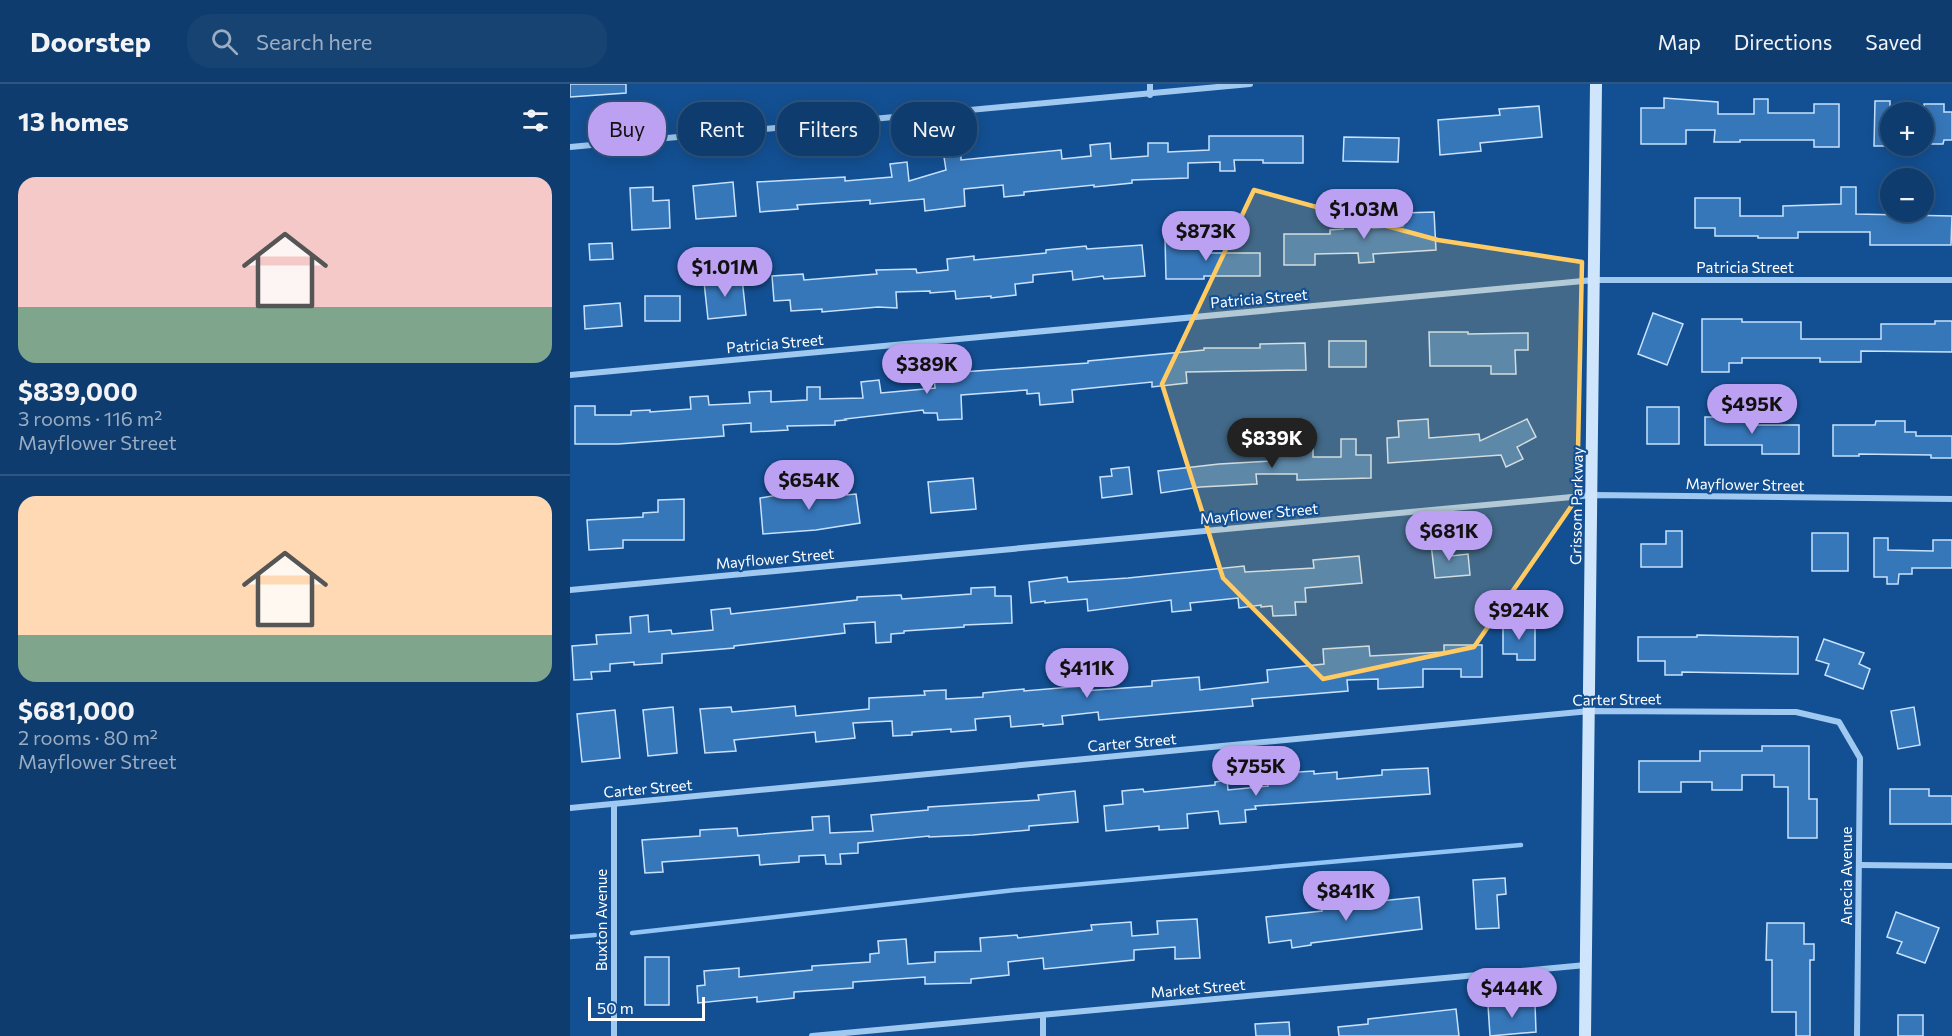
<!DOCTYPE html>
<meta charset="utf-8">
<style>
body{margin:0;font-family:Commissioner,sans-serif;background:#174373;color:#f1f3f6;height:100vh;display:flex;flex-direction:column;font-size:22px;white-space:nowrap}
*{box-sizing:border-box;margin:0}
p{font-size:20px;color:#9badc2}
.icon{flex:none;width:33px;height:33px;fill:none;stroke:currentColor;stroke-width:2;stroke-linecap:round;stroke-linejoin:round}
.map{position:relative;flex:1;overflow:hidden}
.details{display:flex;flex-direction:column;background:#0e3c6e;width:570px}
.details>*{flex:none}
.top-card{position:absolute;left:18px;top:18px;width:570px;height:54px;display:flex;gap:12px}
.controls{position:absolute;left:1310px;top:18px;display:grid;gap:12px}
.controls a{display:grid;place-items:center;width:54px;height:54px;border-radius:50%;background:#0e3c6e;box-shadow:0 3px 15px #0003,0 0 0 2px #2e5681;font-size:30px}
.scale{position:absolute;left:18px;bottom:15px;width:117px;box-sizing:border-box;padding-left:6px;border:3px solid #fff;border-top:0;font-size:16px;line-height:21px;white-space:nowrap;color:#fff;-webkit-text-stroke:4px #135093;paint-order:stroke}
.price{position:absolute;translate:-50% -51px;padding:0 14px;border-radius:21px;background:#bca0f2;color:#111;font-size:20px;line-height:39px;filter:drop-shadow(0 2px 3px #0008)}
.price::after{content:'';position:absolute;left:50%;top:36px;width:18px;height:14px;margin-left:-9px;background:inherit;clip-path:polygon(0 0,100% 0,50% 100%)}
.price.current{background:#222;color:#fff}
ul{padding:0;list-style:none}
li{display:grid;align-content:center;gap:12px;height:318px;padding:0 18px}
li+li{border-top:2px solid #2e5681}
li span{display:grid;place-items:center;height:186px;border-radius:18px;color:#555}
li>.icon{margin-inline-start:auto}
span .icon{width:108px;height:108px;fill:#fffc;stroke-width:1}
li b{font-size:26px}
h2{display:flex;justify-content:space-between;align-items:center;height:72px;padding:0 18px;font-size:26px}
.pill{padding:0 21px;border-radius:24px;background:#0e3c6e;box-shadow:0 3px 15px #0003,0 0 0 2px #2e5681;font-size:21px;line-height:54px}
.pill.current{background:#bca0f2;color:#111}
header{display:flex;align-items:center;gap:36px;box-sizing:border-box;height:84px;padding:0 30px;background:#0e3c6e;border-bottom:2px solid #2e5681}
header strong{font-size:28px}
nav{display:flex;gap:33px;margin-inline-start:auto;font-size:21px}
.search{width:420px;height:54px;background:#174373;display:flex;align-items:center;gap:15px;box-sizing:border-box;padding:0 21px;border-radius:24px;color:#9badc2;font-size:22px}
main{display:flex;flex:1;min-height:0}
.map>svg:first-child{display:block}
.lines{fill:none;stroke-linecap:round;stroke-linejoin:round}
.stream{stroke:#92c4f5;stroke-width:4.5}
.building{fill:#3677ba;stroke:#c8e2fd;stroke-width:1.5}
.street{stroke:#a0c9f2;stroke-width:6}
.secondary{stroke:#cfe5fc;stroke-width:12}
.marked{fill:#ffcb62;fill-opacity:0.2;stroke:#ffcb62;stroke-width:4.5;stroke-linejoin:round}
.labels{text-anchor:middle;stroke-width:4.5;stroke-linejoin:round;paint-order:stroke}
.street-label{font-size:15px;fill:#fff;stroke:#135093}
</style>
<header>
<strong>Doorstep</strong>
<div class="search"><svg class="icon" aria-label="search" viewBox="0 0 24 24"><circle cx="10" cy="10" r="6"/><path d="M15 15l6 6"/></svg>Search here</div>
<nav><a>Map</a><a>Directions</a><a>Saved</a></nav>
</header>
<main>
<section class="details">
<h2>13 homes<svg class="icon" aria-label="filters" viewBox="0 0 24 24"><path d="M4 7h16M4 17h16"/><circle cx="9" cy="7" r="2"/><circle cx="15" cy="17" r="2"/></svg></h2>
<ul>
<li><span style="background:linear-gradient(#f6c9c9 70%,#7fa58c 0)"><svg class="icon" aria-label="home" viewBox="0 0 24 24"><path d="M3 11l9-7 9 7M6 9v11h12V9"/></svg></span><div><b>$839,000</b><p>3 rooms · 116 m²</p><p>Mayflower Street</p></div></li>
<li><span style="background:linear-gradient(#ffd9b3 75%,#7fa58c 0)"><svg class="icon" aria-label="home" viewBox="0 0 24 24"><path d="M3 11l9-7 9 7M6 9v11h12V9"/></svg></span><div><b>$681,000</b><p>2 rooms · 80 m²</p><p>Mayflower Street</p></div></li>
</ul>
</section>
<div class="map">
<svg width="1382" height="952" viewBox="0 0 1382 952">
<rect width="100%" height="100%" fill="#135093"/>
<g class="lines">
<!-- stream -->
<g class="stream">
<polyline points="62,849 445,806 951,761"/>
<polyline points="0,853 25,851"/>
</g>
</g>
<!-- building -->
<g class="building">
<polygon points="0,0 56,0 56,9 0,13"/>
<polygon points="1094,14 1148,18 1148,30 1184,30 1184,15 1198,15 1198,29 1244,29 1244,20 1269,20 1269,63 1244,63 1244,56 1170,56 1170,58 1144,58 1145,46 1116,46 1116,60 1071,60 1071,24 1094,24"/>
<polygon points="1305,17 1320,17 1320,62 1304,62"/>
<polygon points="1354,20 1374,20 1374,28 1382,28 1382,56 1374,56 1373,60 1355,60"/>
<polygon points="969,22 972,53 910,59 911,67 870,71 868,36 930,31 929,25"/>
<polygon points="639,52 733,52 733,79 693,79 693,76 664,76 665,87 650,87 650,78 618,79 618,94 562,96 562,99 524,103 524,101 454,108 454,111 434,113 433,101 394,105 395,122 355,127 354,115 300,120 300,116 227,121 228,125 190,128 187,98 275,93 275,97 322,93 320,80 337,78 339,97 376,86 374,73 391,71 391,76 491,66 492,75 521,72 520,61 540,59 541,75 578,72 578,59 598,59 598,68 639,66"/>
<polygon points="774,53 829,54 828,78 773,77"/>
<polygon points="163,98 166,132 126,135 123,102"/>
<polygon points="83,103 83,117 99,116 100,144 62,146 60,104"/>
<polygon points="1271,103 1286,103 1286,130 1382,132 1381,161 1300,161 1300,148 1228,148 1228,154 1188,154 1188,152 1145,152 1145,144 1125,144 1125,114 1170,114 1170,132 1213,132 1213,122 1271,120"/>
<polygon points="864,128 866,166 803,170 804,178 789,179 788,169 745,170 745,181 714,181 714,150 760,150 760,146 773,145 773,138 803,137 803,144 833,142 832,129"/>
<polygon points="618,152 618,163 634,162 634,169 690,169 690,192 634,192 634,195 596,195 595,153"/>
<polygon points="42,159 43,175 20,176 19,160"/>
<polygon points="572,161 575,192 534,195 533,192 503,196 502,187 463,191 463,198 445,200 446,211 421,214 421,212 386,215 385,207 360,209 360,207 326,208 327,224 308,223 252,228 252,225 221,227 220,216 204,217 202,192 233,190 234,196 307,190 306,186 346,185 347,189 378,186 377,175 404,172 404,176 476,169 476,166 516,162 517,165"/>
<polygon points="172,194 176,231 138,235 134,198"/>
<rect x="75" y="212" width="35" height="25"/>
<polygon points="50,219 52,242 15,245 14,222"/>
<polygon points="1083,229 1113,240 1097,281 1068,270"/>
<polygon points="1132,235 1172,235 1172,238 1231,238 1231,255 1311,255 1311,240 1365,240 1365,237 1382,237 1382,268 1291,267 1291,278 1250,278 1250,274 1172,274 1172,279 1159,279 1159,288 1132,288"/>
<polygon points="859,248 898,248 898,250 958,249 958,266 945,266 946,290 921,290 921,282 860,282"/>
<rect x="759" y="257" width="37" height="26"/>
<polygon points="735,259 736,286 616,288 617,299 582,303 582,298 502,306 503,318 470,321 469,309 457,310 457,306 391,311 392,335 368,336 367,329 354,329 353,326 275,335 276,336 265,337 265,341 217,342 218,346 181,348 181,339 153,341 154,352 48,360 5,360 5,322 25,322 25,331 61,331 61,327 80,326 80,328 121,325 120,313 138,312 139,321 180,319 179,308 201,307 201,318 237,316 237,303 250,303 250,315 293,314 291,298 309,296 311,309 365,304 364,290 518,279 518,277 634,266 634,264 690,264 690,260"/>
<rect x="1077" y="323" width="32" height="37"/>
<polygon points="1135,333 1177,333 1177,341 1229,341 1229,370 1192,370 1192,361 1135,361"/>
<polygon points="858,335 859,354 909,350 910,357 957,335 966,353 947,363 953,375 936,383 931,371 818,379 817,354 829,353 828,337"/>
<polygon points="1306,337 1335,337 1335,348 1346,348 1346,352 1382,352 1382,374 1361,374 1361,371 1289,370 1289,372 1263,372 1263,341 1305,341"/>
<polygon points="771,355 786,355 786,371 801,371 801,394 727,396 727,390 686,390 687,400 630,403 591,409 588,387 649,380 701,377 701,364 743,364 743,373 771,373"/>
<polygon points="559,383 562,410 532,414 530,393 542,392 541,385"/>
<polygon points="403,394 406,425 361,429 358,398"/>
<polygon points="276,399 277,411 286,410 290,439 246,446 193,450 190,414 225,408 226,414 256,410 255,402"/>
<polygon points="114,415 114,456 53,456 53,464 19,466 17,436 73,433 73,429 88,428 88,416"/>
<polygon points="1096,447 1112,447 1112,483 1071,483 1071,460 1096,460"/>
<rect x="1242" y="449" width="36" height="38"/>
<polygon points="1304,454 1318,454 1318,466 1363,467 1363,456 1382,456 1382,484 1342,484 1342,490 1329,490 1328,500 1317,500 1317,493 1304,493"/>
<polygon points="880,458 881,472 898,470 900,491 865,494 861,460"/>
<polygon points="789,472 792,499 735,504 736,518 725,518 726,531 703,532 702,522 691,523 691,521 669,524 668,514 620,519 621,526 602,528 601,516 518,527 517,515 475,519 475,517 461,519 459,498 497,493 498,498 558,494 674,482 675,488 744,484 743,476"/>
<polygon points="425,503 425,512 441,512 442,539 394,541 394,543 334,547 334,549 321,550 321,558 306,559 305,538 274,540 275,549 164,562 164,564 92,570 92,579 64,581 64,578 40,580 40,587 21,588 22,595 4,596 2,562 27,560 26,551 61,549 60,533 78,531 79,548 101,546 102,550 143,546 141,526 160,524 161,530 287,516 287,513 331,511 332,515 401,510 401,504"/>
<polygon points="933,537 946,537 946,544 965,544 965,576 947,576 947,570 933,570"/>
<polygon points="1127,551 1228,553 1228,590 1112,588 1112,591 1095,591 1095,577 1068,577 1068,553 1127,553"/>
<polygon points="1254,555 1294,569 1289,580 1300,585 1293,605 1255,591 1259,580 1246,576"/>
<polygon points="874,561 912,561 912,593 891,593 891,585 853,585 853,603 808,605 808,595 777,596 778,607 682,615 683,622 529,636 528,628 492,632 493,640 473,642 473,640 441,643 440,632 405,635 406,646 381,648 381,645 342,648 342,651 323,652 322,637 283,639 285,654 246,658 245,648 164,656 166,667 135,669 130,625 161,623 162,628 225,622 226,632 299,625 299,614 355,611 354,607 376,606 376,615 413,613 413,609 454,605 454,607 513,602 513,607 582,602 582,597 629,593 630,606 698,598 697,586 754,580 753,565 799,562 800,572 874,568"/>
<polygon points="103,623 107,669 78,672 73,626"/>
<polygon points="1344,623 1350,661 1328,665 1321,627"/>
<polygon points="45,626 50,674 12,678 7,630"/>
<polygon points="1192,662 1239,662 1239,715 1247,715 1247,754 1218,754 1218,703 1204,703 1204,691 1172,691 1172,706 1142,706 1142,698 1111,698 1111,708 1069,708 1069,677 1130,677 1130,667 1192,667"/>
<polygon points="858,684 860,710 685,722 686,725 675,726 676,738 650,740 648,727 617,730 618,744 589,746 589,742 536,747 534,722 553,720 552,707 573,705 574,708 645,701 645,698 657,696 658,706 698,702 697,690 744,687 744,690 767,688 767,695 812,691 812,686"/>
<polygon points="1320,705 1359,705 1359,712 1382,712 1382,740 1320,740"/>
<polygon points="505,707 508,738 459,742 459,746 403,751 359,753 359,752 288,759 288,769 270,770 271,780 256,780 255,771 229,772 229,778 190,781 189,771 92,778 93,788 75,789 72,756 130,752 130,746 167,744 168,752 243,746 242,733 259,732 260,749 303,747 301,731 358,726 358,723 469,716 468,711"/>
<polygon points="935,794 936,810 927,811 929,844 906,845 903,796"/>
<polygon points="849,813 852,845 741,859 741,861 722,864 721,856 699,859 696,833 752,827 751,823"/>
<polygon points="1326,828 1369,844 1355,879 1327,869 1332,858 1317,853"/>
<polygon points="627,835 630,874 605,875 605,863 564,866 564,876 474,885 473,874 438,878 439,891 401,895 401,899 355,900 355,893 283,898 283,904 224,908 224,914 187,918 187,913 128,919 127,902 135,901 134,887 169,884 169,893 242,886 242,882 300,878 300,870 309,869 308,857 336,855 338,880 365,878 365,868 411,867 410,854 447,851 448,854 522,846 521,841 561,838 562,852 588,850 587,837"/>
<polygon points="1197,839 1234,839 1234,860 1244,860 1244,876 1240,876 1240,952 1226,952 1226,928 1202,928 1202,876 1196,876"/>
<rect x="75" y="873" width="24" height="48"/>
<polygon points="965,919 966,948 920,952 918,921"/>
<polygon points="886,925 889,952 769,952 768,943 798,940 798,935"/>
<rect x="1328" y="931" width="25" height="21"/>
<polygon points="719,938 720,952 686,952 685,940"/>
</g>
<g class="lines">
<!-- street -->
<g class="street">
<polyline points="580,0 580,11"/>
<polyline points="0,63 680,0"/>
<polyline points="0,291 1024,196 1382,196"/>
<polyline points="0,506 1023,411 1382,415"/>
<polyline points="0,724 1020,627 1226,628 1269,638 1290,674 1287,952"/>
<polyline points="1290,781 1382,782"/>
<polyline points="473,932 473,952"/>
<polyline points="44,952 44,720"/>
<polyline points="242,952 1016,881"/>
</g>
<!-- secondary -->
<polyline class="secondary" points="1015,952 1026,0"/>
</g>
<!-- marked area -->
<path class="marked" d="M684,106L868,156L1012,178L1007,414L904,563L753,595L653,494L592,300Z"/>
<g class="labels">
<!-- street labels -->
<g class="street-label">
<text x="1175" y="189">Patricia Street</text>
<text transform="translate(689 215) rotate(-5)" y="5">Patricia Street</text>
<text transform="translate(205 260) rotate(-5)" y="5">Patricia Street</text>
<text transform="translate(1175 401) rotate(1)" y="5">Mayflower Street</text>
<text transform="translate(1007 422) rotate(-89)" y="5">Grissom Parkway</text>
<text transform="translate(689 430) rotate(-5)" y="5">Mayflower Street</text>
<text transform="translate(205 475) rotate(-5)" y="5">Mayflower Street</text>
<text transform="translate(1047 616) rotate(-1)" y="5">Carter Street</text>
<text transform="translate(562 659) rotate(-5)" y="5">Carter Street</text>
<text transform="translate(78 705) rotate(-5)" y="5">Carter Street</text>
<text transform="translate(1277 792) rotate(-90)" y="5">Anecia Avenue</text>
<text transform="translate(32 836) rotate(-90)" y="5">Buxton Avenue</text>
<text transform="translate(628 905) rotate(-5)" y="5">Market Street</text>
</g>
</g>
</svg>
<div class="controls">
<a>+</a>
<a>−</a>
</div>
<div class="scale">50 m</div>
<b class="price" style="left:794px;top:156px">$1.03M</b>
<b class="price" style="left:636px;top:178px">$873K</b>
<b class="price" style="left:155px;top:214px">$1.01M</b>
<b class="price" style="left:357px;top:311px">$389K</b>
<b class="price" style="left:1182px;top:351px">$495K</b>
<b class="price current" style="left:702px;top:385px">$839K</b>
<b class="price" style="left:239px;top:427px">$654K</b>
<b class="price" style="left:879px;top:478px">$681K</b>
<b class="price" style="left:949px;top:557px">$924K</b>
<b class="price" style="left:517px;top:615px">$411K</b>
<b class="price" style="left:686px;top:713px">$755K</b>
<b class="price" style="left:776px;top:838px">$841K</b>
<b class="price" style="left:942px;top:935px">$444K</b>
<div class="top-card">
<a class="pill current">Buy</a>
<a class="pill">Rent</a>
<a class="pill">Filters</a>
<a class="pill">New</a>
</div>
</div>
</main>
